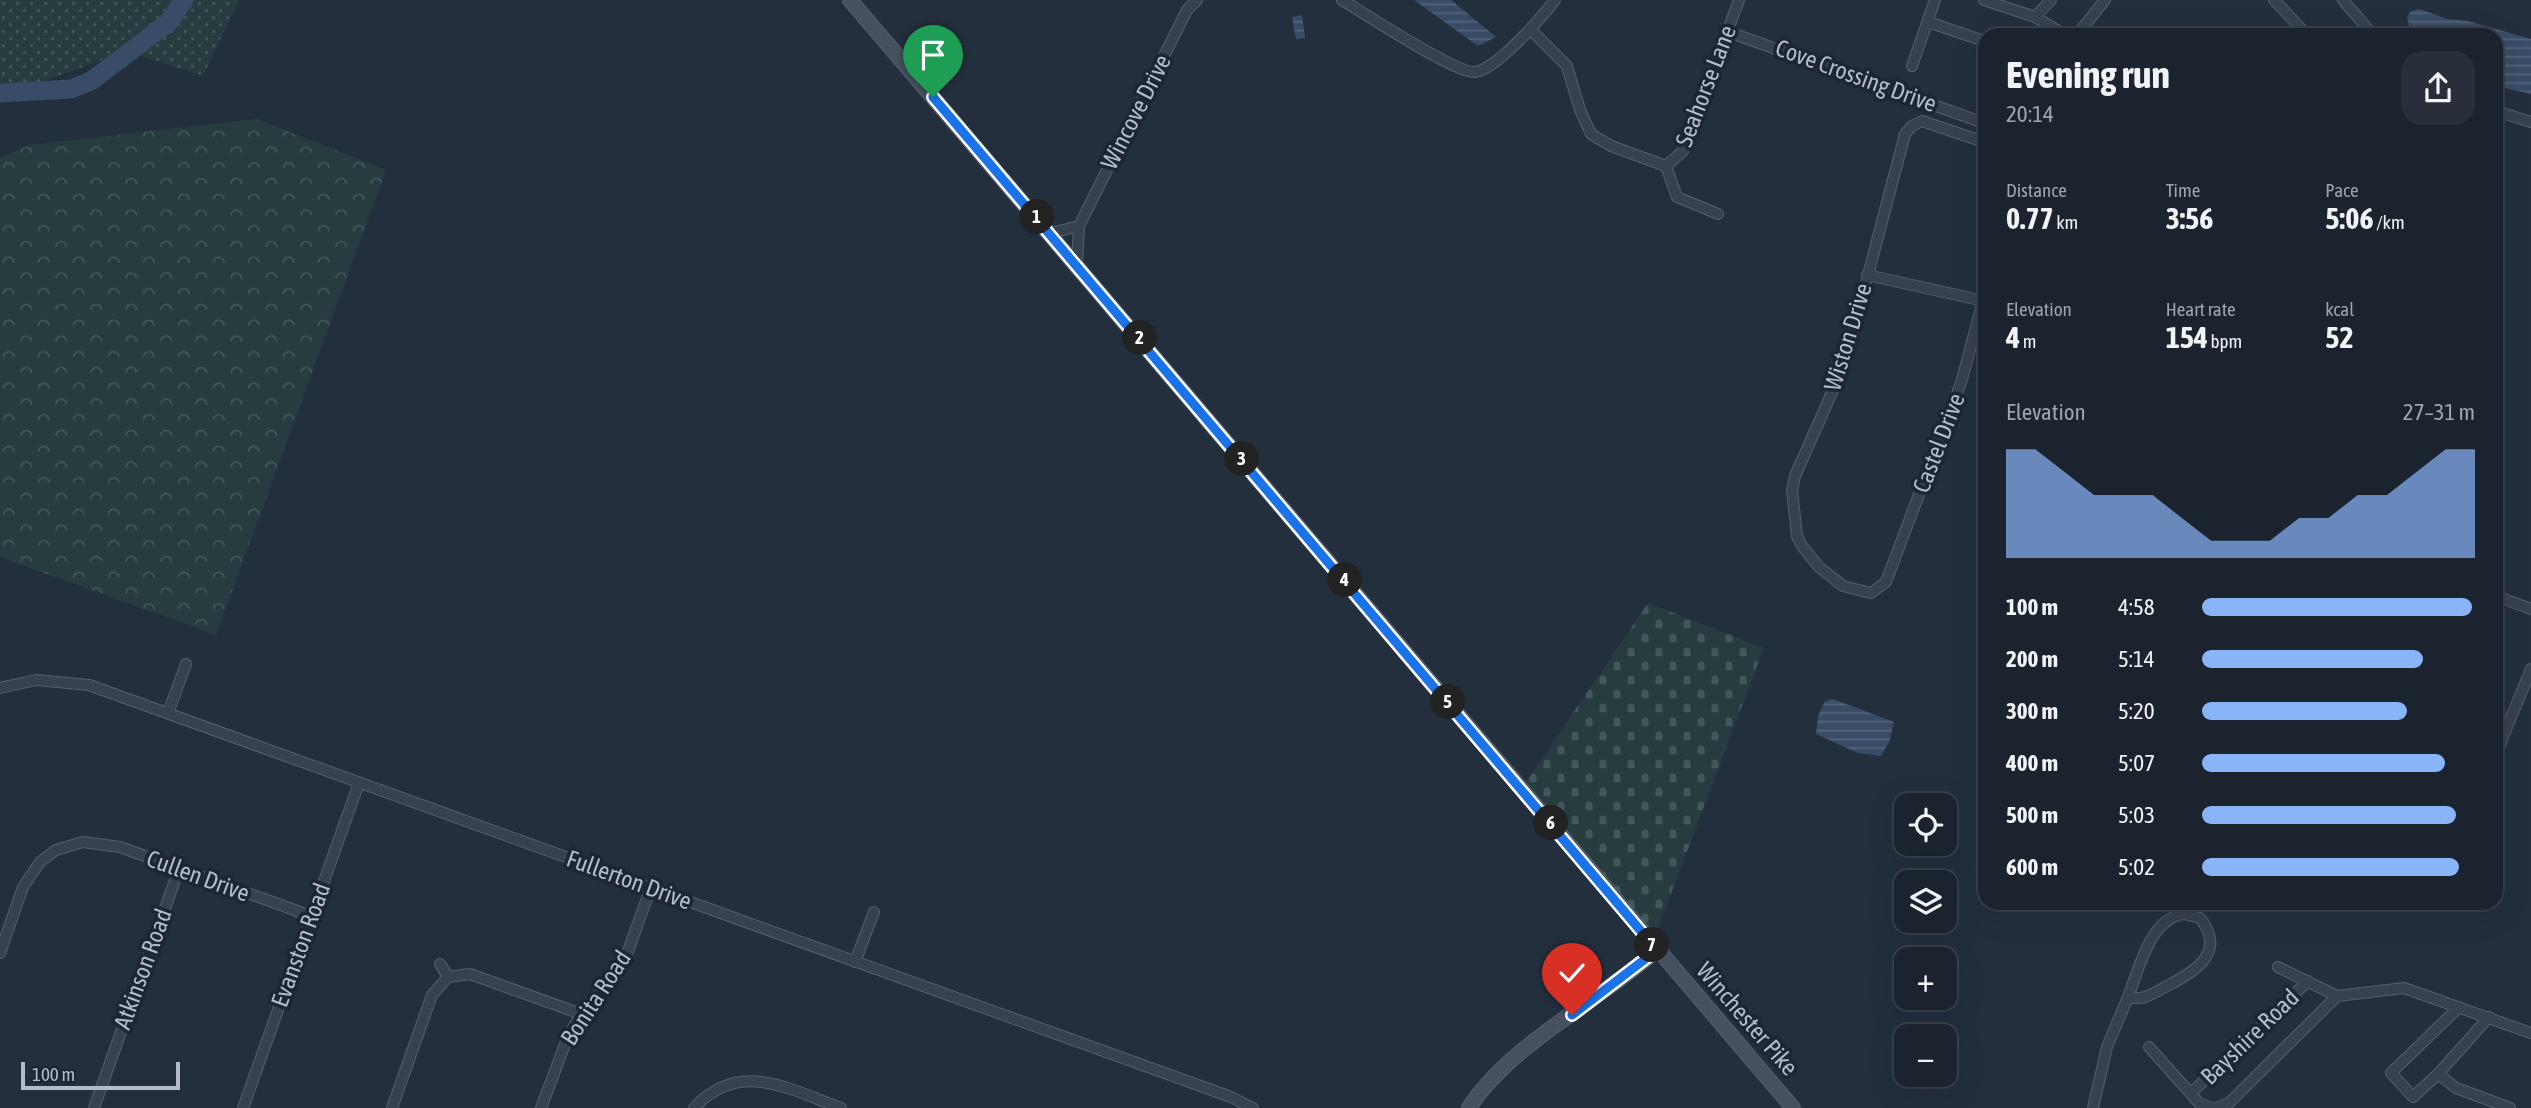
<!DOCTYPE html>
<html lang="en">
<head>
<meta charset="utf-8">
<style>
	:root { --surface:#1b232e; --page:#282f3a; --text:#f1f3f6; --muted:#a0a4aa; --line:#39404a; --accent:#8ab4f8 }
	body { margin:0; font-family:"Asap Condensed",sans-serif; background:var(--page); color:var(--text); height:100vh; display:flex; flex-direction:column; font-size:26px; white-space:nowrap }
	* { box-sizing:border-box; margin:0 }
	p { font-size:23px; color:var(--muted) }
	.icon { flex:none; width:38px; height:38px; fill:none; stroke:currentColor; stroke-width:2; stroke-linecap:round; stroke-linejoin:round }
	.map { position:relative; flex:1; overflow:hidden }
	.panel { position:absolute; left:1978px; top:28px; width:525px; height:882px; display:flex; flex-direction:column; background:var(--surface); border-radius:21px; box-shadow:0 7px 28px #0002,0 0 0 2px var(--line) }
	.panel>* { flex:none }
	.controls { position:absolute; left:1894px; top:793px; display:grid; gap:14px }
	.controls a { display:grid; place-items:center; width:63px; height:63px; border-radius:14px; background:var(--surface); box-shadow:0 7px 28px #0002,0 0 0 2px var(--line); font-size:35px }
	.scale { position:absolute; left:21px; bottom:18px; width:159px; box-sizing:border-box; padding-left:7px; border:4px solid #b4bcc9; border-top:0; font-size:19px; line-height:24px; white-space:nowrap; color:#b4bcc9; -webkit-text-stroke:5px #1d2633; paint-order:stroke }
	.pin { position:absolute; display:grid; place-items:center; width:60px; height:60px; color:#fff; margin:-72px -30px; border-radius:50% 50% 50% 0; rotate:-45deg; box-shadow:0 0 7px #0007 }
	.pin .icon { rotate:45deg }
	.km { position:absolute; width:35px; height:35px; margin:-18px; border-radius:50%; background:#222; color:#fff; font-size:19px; line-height:35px; text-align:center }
	.round { display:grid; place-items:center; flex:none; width:74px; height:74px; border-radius:21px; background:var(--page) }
	.head { display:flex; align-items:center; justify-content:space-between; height:119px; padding:0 28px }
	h1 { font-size:38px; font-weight:700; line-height:52px }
	.stats { display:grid; grid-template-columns:repeat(3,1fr); gap:10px; height:119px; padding:7px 28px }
	.stats div { display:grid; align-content:center }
	.stats b { font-size:30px; font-weight:700 }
	.stats small { font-size:19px; font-weight:400 }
	.stats p { font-size:19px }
	.chart { height:196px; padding:14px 28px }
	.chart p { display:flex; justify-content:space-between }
	.chart svg { width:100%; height:126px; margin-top:7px; fill:var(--accent); opacity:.7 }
	ul { padding:0 28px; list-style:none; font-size:23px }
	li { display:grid; grid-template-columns:112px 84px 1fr; align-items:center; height:52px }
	li i { height:18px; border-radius:9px; background:var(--accent) }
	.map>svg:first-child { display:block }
	.grass { fill:url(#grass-dots) }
	.forest { fill:url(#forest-crowns) }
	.cemetery { fill:url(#cemetery-stones) }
	.water { fill:url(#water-rules) }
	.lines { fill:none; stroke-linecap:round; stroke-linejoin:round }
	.river { stroke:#394c67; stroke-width:19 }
	.street-casing { stroke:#565f6c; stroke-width:12 }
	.secondary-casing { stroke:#565f6c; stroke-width:16 }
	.street { stroke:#38414e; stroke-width:10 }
	.secondary { stroke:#465061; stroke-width:14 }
	.route-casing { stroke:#fff; stroke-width:14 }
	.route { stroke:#1a73e8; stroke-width:9 }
	.labels { text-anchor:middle; stroke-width:7; stroke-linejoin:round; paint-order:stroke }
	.street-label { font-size:24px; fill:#b4bcc9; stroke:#1d2633 }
</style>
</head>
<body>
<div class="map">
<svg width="2531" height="1108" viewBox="0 0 2531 1108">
	<defs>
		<pattern id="grass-dots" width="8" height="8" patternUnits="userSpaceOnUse" patternTransform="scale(1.75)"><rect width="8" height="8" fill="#263c3f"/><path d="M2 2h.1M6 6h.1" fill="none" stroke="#435659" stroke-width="1.8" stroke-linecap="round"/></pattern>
		<pattern id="forest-crowns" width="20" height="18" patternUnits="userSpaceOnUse" patternTransform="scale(1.75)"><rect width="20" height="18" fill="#263c3f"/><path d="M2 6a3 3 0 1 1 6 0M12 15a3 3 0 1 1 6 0" fill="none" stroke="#435659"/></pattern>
		<pattern id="cemetery-stones" width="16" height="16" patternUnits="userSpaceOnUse" patternTransform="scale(1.75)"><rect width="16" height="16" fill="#263c3f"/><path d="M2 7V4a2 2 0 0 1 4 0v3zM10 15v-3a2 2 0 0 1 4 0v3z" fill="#435659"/></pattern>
		<pattern id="water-rules" width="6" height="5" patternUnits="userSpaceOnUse" patternTransform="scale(1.75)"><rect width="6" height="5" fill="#394c67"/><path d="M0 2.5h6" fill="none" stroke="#53647b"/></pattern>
	</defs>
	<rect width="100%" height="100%" fill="#242f3e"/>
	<polygon class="grass" points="0,0 239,0 203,76 127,51 0,97"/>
	<polygon class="forest" points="257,119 386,170 216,635 0,557 0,158 30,145"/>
	<polygon class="cemetery" points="1648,603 1764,648 1655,936 1526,782"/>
	<g class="water">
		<polygon points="1414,0 1451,0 1496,37 1478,46"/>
		<polygon points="2420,9 2447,19 2468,21 2531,39 2531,94 2496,86 2496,35 2411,35 2407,17 2411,11"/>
		<polygon points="1302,15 1305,38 1296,39 1292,17"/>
		<polygon points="1833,699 1894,722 1890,740 1881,756 1858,753 1816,734 1818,716 1825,701"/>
	</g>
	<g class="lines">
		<polyline class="river" points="0,93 71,89 91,81 168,23 184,0"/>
		<defs>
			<g id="street">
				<path d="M1342,0C1364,13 1456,74 1475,72C1496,70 1542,17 1555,0"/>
				<polyline points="1984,0 2035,17 2065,35"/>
				<polyline points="2274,0 2307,35"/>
				<polyline points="2343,0 2373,35"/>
				<polyline points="2035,17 2051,0"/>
				<polyline points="1928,22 1984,41"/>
				<polyline points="1531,30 1567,66 1580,110 1591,134 1611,146 1666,166"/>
				<polyline points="1726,31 1984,123"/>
				<polyline points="2077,35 2105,0"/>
				<polyline points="2183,35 2197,35"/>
				<polyline points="1912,66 1935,0"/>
				<polyline points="2496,111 2531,122"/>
				<polyline points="1666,166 1683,151 1739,0"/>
				<polyline points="1666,166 1677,197 1718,214"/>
				<polyline points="1051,233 1079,226"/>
				<polyline points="1077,264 1079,226 1187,10 1197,0"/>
				<polyline points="1867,275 1984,301"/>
				<polyline points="1983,301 1961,383 1886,582 1871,593 1843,586 1819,567 1802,546 1797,536 1792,490 1795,476 1845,363 1905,134 1912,126 1922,121 1984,142"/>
				<polyline points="2496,596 2531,609"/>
				<polyline points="0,688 36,680 89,685 1231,1097 1253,1108"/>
				<polyline points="168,713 186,664"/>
				<polyline points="2496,754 2531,669"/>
				<path d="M2184,914L2200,918C2226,951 2198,970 2169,985C2155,992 2143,1002 2128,997C2139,969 2150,918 2184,914Z"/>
				<polyline points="0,953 23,887 40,862 56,850 83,842 120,847 311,916"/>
				<polyline points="855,962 874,912"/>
				<polyline points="440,964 448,977"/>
				<polyline points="2278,967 2337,996"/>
				<polyline points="2489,1017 2438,1074 2456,1088 2510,1108"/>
				<polyline points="2149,1047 2199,1103 2212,1108"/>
				<polyline points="2438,1074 2413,1097 2391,1073 2459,1007"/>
				<polyline points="2191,1093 2308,981"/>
				<polyline points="94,1108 179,869"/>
				<polyline points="243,1108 359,783"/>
				<polyline points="392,1108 432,995 448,977 470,974 581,1014"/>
				<polyline points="541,1108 567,1039 581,1014 611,981 627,954 651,887"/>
				<path d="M694,1108C739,1059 789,1089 841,1108"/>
				<polyline points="2093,1108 2107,1047 2128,997"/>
				<polyline points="2216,1108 2229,1103 2337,996 2404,988 2531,1033"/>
			</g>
			<g id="secondary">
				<polyline points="850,0 1793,1108"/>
				<path d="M1469,1108C1508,1046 1601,999 1657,950"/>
			</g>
		</defs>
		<use href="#street" class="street-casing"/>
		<use href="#secondary" class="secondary-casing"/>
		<use href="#street" class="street"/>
		<use href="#secondary" class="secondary"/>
	</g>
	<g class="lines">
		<defs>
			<polyline id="route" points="933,97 1657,950 1572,1015"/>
		</defs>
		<use href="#route" class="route-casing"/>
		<use href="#route" class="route"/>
	</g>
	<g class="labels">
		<g class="street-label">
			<text transform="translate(1856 76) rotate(20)" y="8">Cove Crossing Drive</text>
			<text transform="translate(1706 86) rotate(-69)" y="8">Seahorse Lane</text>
			<text transform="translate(1136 112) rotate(-63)" y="8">Wincove Drive</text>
			<text transform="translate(1848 337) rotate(-73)" y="8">Wiston Drive</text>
			<text transform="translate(1939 443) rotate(-69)" y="8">Castel Drive</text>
			<text transform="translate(198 876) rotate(20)" y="8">Cullen Drive</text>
			<text transform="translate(629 880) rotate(20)" y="8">Fullerton Drive</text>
			<text transform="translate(301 945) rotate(-70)" y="8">Evanston Road</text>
			<text transform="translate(143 969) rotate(-70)" y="8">Atkinson Road</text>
			<text transform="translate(596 998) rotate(-57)" y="8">Bonita Road</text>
			<text transform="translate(1747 1019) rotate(49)" y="8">Winchester Pike</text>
			<text transform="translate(2250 1037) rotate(-44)" y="8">Bayshire Road</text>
		</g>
	</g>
</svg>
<div class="controls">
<a><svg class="icon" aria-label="locate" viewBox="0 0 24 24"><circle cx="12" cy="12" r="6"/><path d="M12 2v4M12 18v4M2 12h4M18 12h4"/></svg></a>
<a><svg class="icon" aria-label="layers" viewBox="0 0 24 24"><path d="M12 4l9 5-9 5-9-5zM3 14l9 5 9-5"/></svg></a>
<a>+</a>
<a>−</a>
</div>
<div class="scale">100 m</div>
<div class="pin" style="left:933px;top:97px;background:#1e9e55"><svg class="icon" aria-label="arrive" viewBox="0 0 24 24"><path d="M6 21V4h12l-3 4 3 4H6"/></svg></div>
<div class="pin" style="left:1572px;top:1015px;background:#d93025"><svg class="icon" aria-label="check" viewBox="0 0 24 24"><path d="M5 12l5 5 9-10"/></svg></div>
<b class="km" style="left:1037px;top:217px">1</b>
<b class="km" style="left:1140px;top:338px">2</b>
<b class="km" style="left:1242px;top:459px">3</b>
<b class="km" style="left:1345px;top:580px">4</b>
<b class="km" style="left:1448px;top:702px">5</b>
<b class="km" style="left:1551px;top:823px">6</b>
<b class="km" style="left:1652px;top:945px">7</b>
<section class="panel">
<div class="head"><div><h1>Evening run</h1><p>20:14</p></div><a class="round"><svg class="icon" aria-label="share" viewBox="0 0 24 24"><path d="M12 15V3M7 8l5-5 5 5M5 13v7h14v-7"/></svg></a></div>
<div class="stats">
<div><p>Distance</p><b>0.77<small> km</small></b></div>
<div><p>Time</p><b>3:56</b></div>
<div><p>Pace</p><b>5:06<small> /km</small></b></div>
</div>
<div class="stats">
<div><p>Elevation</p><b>4<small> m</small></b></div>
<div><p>Heart rate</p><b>154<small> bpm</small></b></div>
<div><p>kcal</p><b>52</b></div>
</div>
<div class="chart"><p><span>Elevation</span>27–31 m</p>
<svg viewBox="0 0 160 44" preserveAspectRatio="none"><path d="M0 44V6L10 6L20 14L30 22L40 22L50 22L60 30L70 38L80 38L90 38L100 30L110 30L120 22L130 22L140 14L150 6L160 6V44z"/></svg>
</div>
<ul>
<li><b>100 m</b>4:58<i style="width:99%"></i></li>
<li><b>200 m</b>5:14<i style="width:81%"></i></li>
<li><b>300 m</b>5:20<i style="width:75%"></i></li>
<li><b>400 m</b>5:07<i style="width:89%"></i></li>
<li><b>500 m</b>5:03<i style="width:93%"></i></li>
<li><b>600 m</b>5:02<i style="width:94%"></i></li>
</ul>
</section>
</div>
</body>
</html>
